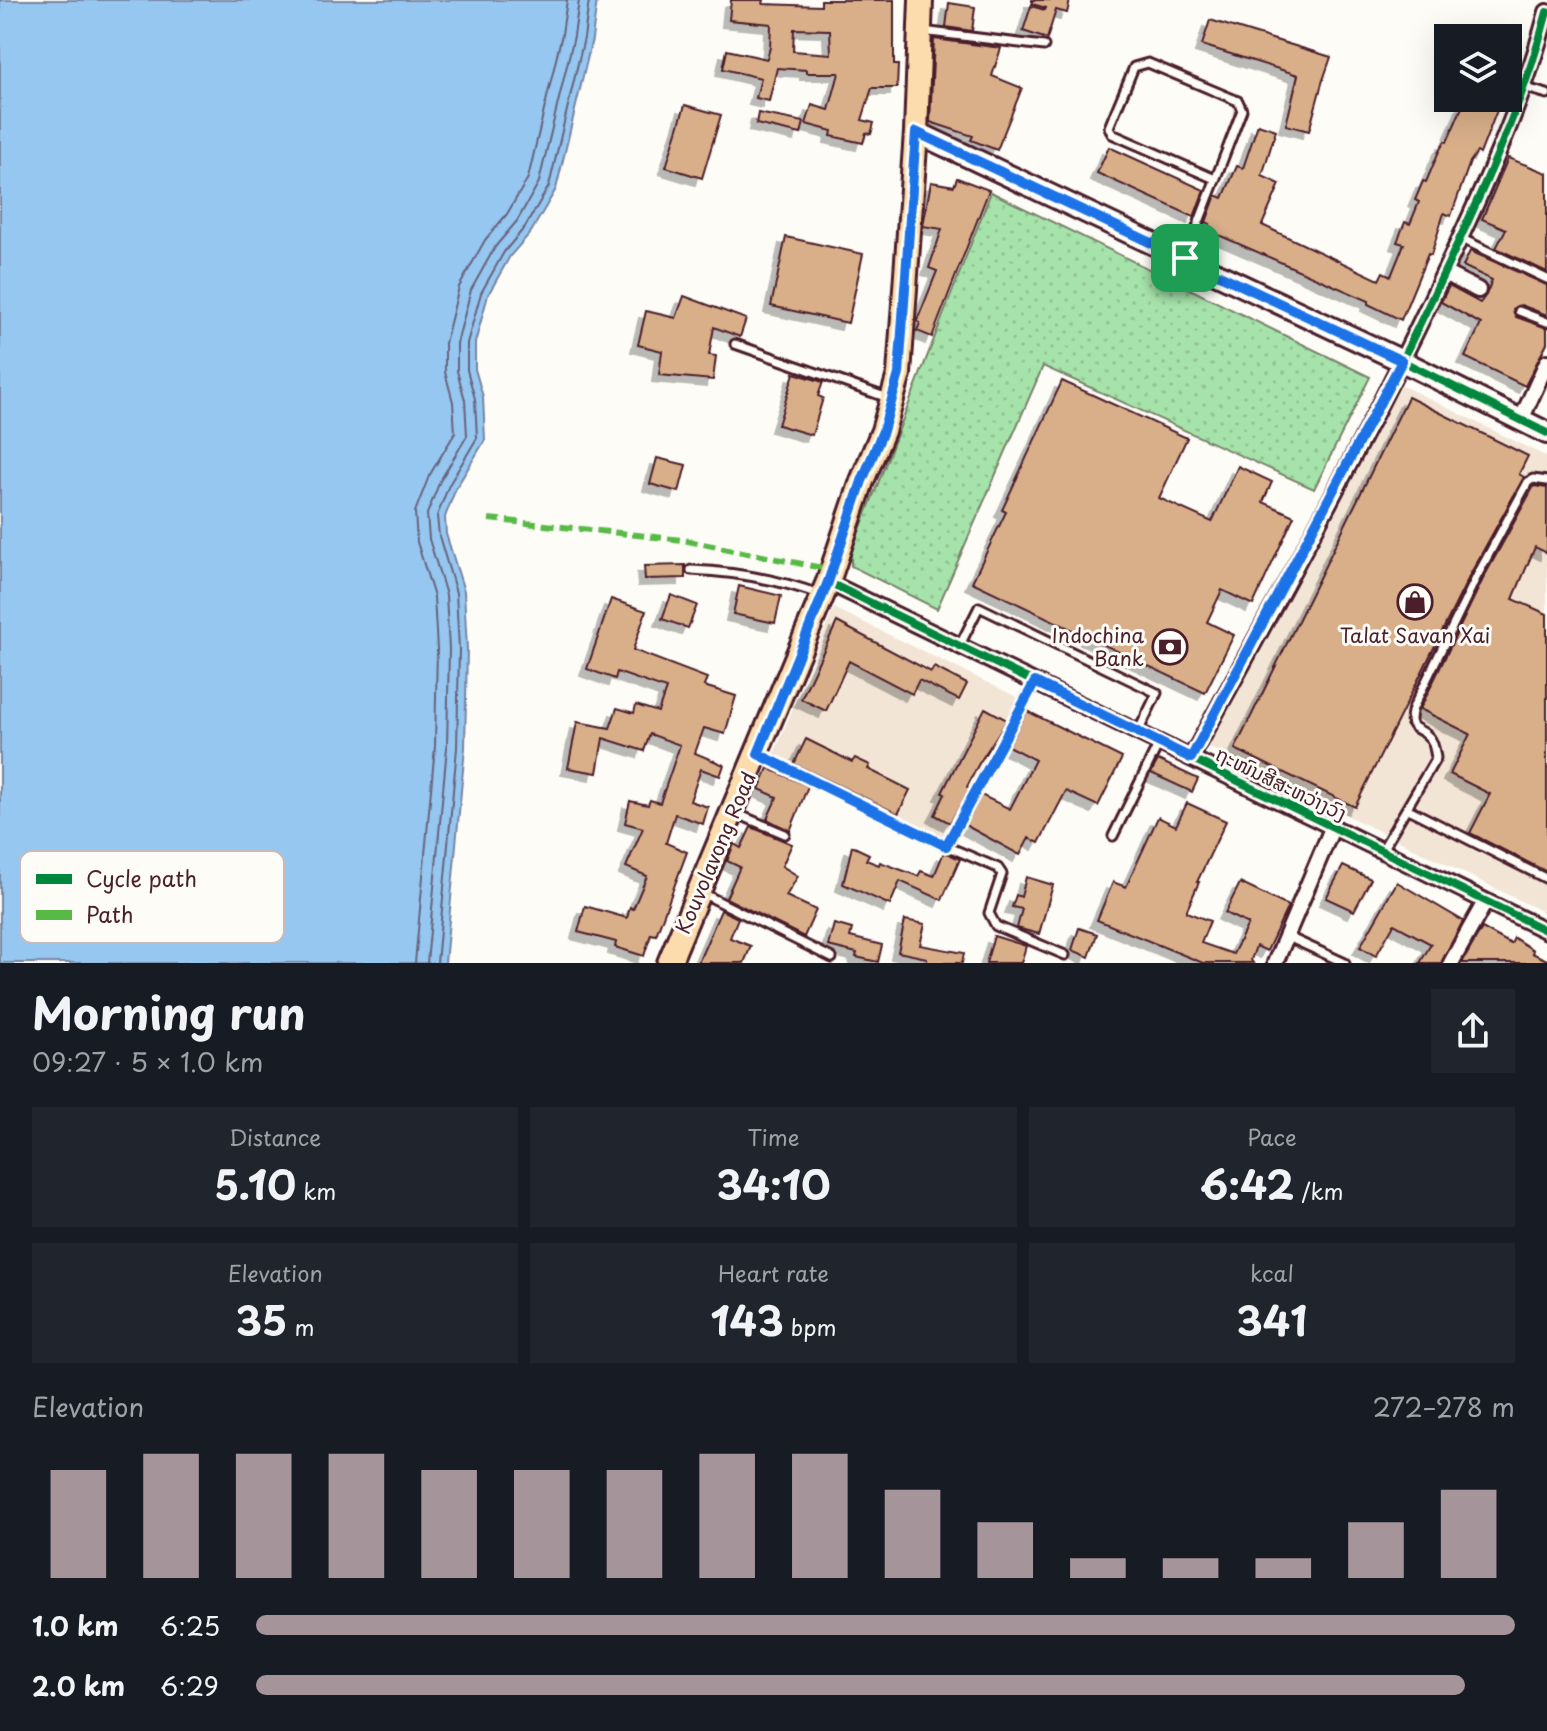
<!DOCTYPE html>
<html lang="en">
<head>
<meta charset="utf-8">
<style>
	:root { --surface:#171b24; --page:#20242c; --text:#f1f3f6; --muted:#9ea1a6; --accent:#a6949b }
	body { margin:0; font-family:"Playpen Sans","Noto Sans Lao",sans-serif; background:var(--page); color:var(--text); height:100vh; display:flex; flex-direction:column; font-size:30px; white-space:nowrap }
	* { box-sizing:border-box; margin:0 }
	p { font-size:26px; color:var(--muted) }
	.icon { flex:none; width:44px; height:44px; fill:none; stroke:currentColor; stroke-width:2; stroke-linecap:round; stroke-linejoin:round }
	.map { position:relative; height:963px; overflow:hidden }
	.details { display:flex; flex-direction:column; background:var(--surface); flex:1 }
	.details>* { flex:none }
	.tools { position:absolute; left:1434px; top:24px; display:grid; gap:16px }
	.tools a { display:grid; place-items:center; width:88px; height:88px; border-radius:0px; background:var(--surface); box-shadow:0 8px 32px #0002; font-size:40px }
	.pin { position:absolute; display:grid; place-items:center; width:68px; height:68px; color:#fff; margin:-34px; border-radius:16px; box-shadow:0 4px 12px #0006 }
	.round { display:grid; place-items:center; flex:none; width:84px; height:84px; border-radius:0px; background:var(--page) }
	.head { display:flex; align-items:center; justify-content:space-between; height:136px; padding:0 32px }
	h1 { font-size:44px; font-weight:700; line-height:60px }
	.figures { display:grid; grid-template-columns:repeat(3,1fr); gap:12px; height:136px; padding:8px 32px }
	.figures div { display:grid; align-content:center; border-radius:0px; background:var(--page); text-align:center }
	.figures b { font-size:40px; font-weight:700 }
	.figures small { font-size:22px; font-weight:400 }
	.figures p { font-size:22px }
	.chart { height:224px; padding:16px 32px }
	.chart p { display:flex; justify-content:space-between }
	.chart svg { width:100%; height:144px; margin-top:8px; stroke:var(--accent); stroke-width:6 }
	ul { padding:0 32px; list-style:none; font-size:26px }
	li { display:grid; grid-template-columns:128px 96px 1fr; align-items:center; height:60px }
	li i { height:20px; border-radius:10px; background:var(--accent) }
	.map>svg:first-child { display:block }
	.built { fill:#f2e5d6 }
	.grass { fill:url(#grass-dots); stroke:#78816a; stroke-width:2 }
	.water { fill:#95c7f1; stroke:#7784a2; stroke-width:2 }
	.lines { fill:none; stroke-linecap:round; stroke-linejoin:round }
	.shore { stroke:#68627a; stroke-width:2 }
	.building { fill:#d9af8a; stroke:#4a1f2b; stroke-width:2; fill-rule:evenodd; filter:url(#shadow) }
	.lane-casing { stroke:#4a1f2b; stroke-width:13 }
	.street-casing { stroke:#4a1f2b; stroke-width:20 }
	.secondary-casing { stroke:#4a1f2b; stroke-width:26 }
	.primary-casing { stroke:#4a1f2b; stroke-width:28 }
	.lane { stroke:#fdfcf7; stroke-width:7 }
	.street { stroke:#fdfcf7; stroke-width:14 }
	.secondary { stroke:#fdfcf7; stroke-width:20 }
	.primary { stroke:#fcdcac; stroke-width:22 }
	.quiet { stroke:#58b947; stroke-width:6; stroke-dasharray:12 6; stroke-linecap:butt }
	.cycleway-casing { stroke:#fdfcf7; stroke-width:13 }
	.cycleway { stroke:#00873e; stroke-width:8 }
	.route-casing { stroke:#fff; stroke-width:16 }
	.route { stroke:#1a73e8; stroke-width:10 }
	.labels { text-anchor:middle; stroke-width:6; stroke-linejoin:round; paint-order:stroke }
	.poi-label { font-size:20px; fill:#4a1f2b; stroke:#fdfcf7; text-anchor:end }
	.street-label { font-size:20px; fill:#4a1f2b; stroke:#fdfcf7 }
	.key { fill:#fdfcf7; stroke:#c7baba; stroke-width:2 }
	.key-label { font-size:22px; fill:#4a1f2b }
</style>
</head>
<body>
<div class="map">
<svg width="1547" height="963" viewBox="0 0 1547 963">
	<defs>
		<pattern id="grass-dots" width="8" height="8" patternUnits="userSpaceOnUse" patternTransform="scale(2)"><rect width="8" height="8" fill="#a6e3aa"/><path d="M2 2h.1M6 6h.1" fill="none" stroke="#90c292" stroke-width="1.8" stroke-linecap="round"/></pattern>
		<filter id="shadow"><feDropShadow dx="-7" dy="7" stdDeviation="0" flood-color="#0004"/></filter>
	</defs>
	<rect width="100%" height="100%" fill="#fdfcf7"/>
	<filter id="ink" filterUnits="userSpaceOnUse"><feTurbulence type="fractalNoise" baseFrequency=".0125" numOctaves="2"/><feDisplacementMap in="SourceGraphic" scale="16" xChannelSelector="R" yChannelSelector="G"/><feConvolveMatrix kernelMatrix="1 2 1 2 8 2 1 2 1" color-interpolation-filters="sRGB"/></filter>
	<g filter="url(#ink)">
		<g class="built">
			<polygon points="1399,384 1547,457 1547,914 1208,747"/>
			<polygon points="834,608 1021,699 944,839 773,756"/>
		</g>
		<polygon class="grass" points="991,192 1370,377 1314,489 1043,366 937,609 851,566 851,553"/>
		<polygon class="water" points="0,0 597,0 592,39 556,189 531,232 510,256 488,295 475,343 475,369 483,397 485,440 456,488 445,517 446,534 464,591 467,649 465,748 445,963 0,963"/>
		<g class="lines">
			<g class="shore">
				<polyline points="415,963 435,746 437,649 434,597 417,542 415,512 429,476 455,433 453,402 445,372 445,343 459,287 485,240 507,214 528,178 562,34 567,0"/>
				<polyline points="427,963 447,747 449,649 446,595 429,539 427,514 440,481 467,436 465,400 457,371 457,343 471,290 495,247 517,221 539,182 574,36 579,0"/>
				<polyline points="437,963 457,748 459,649 456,593 439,536 437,516 449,485 477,438 475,399 467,370 467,343 481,293 504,252 525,227 549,186 584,38 589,0"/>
			</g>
		</g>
		<g class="building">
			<path d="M731,0H764L763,4L821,6V0H894V65H898L897,88H872L862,120L874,123L871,134L866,133L863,143L831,136L832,131L806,124L812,105L829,110L839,73H807V70L777,68L769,101L756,98L761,78L723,69L727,50L767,59L770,47L771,24L729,20ZM794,29L830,30L831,54L793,51Z"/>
			<polygon points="1032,0 1070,0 1067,13 1056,10 1047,39 1023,31 1031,6 1045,10 1046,8 1032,4"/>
			<polygon points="949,3 975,7 972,31 946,27"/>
			<polygon points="1210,20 1331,57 1322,83 1309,131 1286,125 1298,75 1202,45"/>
			<polygon points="934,39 1001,48 992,76 1022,88 997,150 971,140 973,136 930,122"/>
			<polygon points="1466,98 1482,98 1499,105 1480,154 1477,152 1470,162 1451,216 1444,213 1431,255 1428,254 1401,320 1368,304 1369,301 1207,230 1210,224 1206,222 1216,195 1223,198 1237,166 1243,168 1258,124 1276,130 1262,176 1280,184 1262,225 1379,280 1383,272 1391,276 1404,244 1397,242 1405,222 1410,224 1419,202 1415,200 1423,181 1426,182 1439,151 1445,141 1447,142"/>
			<polygon points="685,105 721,115 702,178 666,167"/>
			<polygon points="758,113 804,122 801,134 756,124"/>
			<polygon points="1109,147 1204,190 1194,217 1097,173"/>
			<polygon points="1508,158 1547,173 1547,272 1496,248 1506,229 1482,219"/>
			<polygon points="957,178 989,190 932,337 917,331 920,323 917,321 937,271 929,268 942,229 923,226 924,220 931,182 954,186"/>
			<polygon points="786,237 863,254 848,323 771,306"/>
			<polygon points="1470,251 1547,285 1547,315 1521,305 1513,309 1516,317 1547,328 1547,343 1525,386 1465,357 1481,324 1441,302 1449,286 1480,303 1486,295 1492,280 1463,266"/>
			<polygon points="684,296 746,319 740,337 714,327 709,355 716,356 713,380 659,375 662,351 638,345 646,311 676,318"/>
			<polygon points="794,373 823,382 818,396 823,398 812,435 778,425"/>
			<polygon points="1062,381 1187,438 1159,498 1212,522 1238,466 1272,482 1263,502 1294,516 1253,605 1222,590 1207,622 1234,635 1205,693 972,582 1006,512 1002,510"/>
			<polygon points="1408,397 1528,456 1519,474 1524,477 1472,571 1355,807 1235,749"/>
			<polygon points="657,458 686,465 679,492 650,484"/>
			<polygon points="1534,486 1547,488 1547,553 1535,547 1513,599 1547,614 1547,872 1470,833 1490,794 1450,774 1470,734 1420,709 1484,577"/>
			<polygon points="685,565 685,578 645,579 644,566"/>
			<polygon points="739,586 781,596 775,623 733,614"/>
			<polygon points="671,595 697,605 688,628 662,619"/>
			<polygon points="611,599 646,611 633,650 707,678 704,686 736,696 725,734 704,728 695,753 724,765 720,776 701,769 690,801 708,807 703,824 675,814 666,843 687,852 656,935 651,934 644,956 615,947 616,942 578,932 585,906 627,918 630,907 633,909 647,876 626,867 643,828 625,823 630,801 648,805 650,800 660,803 680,745 650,734 644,751 603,738 597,773 568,768 577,722 610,728 617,708 634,713 636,705 658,712 666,689 617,672 615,679 587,669"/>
			<polygon points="837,622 931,672 934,667 967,684 959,700 919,680 912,694 849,661 826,711 801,699"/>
			<polygon points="985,708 1007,720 978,765 967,787 970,789 950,823 935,815 945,794 942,793"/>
			<polygon points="1027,711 1122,758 1098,806 1066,791 1039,843 1029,838 1020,855 965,825 981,795 1010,809 1035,760 1008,746"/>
			<polygon points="806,739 852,762 855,758 870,765 868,769 910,790 898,814 794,764"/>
			<polygon points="1158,760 1198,779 1192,792 1151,773"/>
			<polygon points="768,768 808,786 790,831 767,819 777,797 759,789"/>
			<polygon points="1187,803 1226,821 1197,882 1199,882 1186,912 1210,921 1201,943 1233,954 1248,924 1225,913 1240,883 1288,906 1267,951 1256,946 1251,960 1253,963 1203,963 1097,920 1113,882 1126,887 1158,817 1176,826"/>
			<polygon points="751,827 792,844 782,866 798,876 786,896 816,910 804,937 726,898 740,867 727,861 734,844 741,848"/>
			<polygon points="852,846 869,854 866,860 879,865 880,862 918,876 921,871 934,876 944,852 960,859 942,900 900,881 890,905 843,884"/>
			<polygon points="1343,866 1371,879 1354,911 1326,898"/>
			<polygon points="1026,877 1053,885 1039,934 1017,928 1022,909 1012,907 1016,895 1021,897"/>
			<polygon points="1397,882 1463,921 1441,963 1420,963 1431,944 1394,924 1376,956 1360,947"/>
			<polygon points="721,910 738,918 730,938 751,946 744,963 698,963"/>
			<polygon points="905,920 925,924 920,945 964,953 962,963 927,963 927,958 898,952"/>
			<polygon points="834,924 852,929 850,937 882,945 878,962 856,957 857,953 828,946"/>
			<polygon points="1079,928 1097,934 1089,957 1072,950"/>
			<polygon points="1482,928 1511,944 1514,938 1533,950 1532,953 1547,960 1547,963 1462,963"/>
			<polygon points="994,936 1026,946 1021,963 986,963"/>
		</g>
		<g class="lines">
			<defs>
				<g id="lane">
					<polyline points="922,31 1044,46"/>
					<polyline points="1523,87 1547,94"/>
					<polyline points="1460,238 1547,279"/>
					<polyline points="1186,256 1242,110 1238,101 1148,63 1134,67 1109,127 1112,134 1215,179"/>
					<polyline points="1519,311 1547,322"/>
					<polyline points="735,344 888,398"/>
					<path d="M691,570C737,572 778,579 821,595"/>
					<polyline points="960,645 979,607 1157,693 1138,732"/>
					<polyline points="760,755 946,846 998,868 1002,874 989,913 996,926 1065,955"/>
					<polyline points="1408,809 1547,879"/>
					<polyline points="735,813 785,834"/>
					<polyline points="1113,836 1159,743"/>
					<polyline points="946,846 1035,682"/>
					<path d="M1382,850L1436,758C1435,752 1434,743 1430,738C1419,725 1406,733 1413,708L1478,574L1528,482L1533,479L1547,481"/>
					<polyline points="702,893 832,958"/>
					<polyline points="1286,936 1345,963"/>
				</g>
				<g id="street">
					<polyline points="1444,273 1478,290"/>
					<polyline points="1521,420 1547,362"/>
					<polyline points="828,582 1547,931"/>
					<path d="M1191,758C1278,599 1365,441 1442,277C1482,192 1523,104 1547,12"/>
					<polyline points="1275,963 1333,826"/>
					<polyline points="1451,963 1485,902"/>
				</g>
				<polyline id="secondary" points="916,132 1402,361 1547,433"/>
				<polyline id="primary" points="669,963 828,582 862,481 883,431 899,374 916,132 921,0"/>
			</defs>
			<use href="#lane" class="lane-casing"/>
			<use href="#street" class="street-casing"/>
			<use href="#secondary" class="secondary-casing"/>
			<use href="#primary" class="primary-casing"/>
			<use href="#lane" class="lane"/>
			<use href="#street" class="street"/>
			<use href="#secondary" class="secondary"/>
			<use href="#primary" class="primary"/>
			<polyline class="quiet" points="489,519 683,540 832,570"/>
			<defs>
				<g id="cycleway">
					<polyline points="916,132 1402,361 1547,433"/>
					<polyline points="828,582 1547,931"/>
					<path d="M1191,758C1278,599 1365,441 1442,277C1482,192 1523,104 1547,12"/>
				</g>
			</defs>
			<use href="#cycleway" class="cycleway-casing"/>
			<use href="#cycleway" class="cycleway"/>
		</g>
	</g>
	<g class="lines" filter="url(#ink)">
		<defs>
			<polygon id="route" points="916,132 1402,361 1191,758 1035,682 946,846 758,754 828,582 862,481 883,431 899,374"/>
		</defs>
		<use href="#route" class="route-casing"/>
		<use href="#route" class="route"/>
	</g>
	<defs>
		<symbol id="shop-ring" viewBox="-11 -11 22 22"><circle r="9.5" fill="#fdfcf7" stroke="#4a1f2b" stroke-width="1.5"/><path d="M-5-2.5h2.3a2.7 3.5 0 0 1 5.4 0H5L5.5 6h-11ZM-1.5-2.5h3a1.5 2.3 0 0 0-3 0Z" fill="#4a1f2b"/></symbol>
		<symbol id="bank-ring" viewBox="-11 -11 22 22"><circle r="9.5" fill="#fdfcf7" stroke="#4a1f2b" stroke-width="1.5"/><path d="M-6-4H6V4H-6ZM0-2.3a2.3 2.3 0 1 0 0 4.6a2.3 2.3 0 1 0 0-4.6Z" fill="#4a1f2b"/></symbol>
	</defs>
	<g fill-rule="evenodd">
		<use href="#shop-ring" x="1395" y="582" width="40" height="40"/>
		<use href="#bank-ring" x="1150" y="627" width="40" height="40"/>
	</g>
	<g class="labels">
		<g class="poi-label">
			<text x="1144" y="643">Indochina<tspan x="1144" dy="23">Bank</tspan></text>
			<text x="1415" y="643" text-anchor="middle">Talat Savan Xai</text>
		</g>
		<g class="street-label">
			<text transform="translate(1281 784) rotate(26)" y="7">ຖະໜົນສີສະຫວ່າງວົງ</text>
			<text transform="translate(716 853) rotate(-67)" y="7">Kouvolavong Road</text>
		</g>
	</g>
	<rect x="20" y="851" width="264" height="92" rx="12" class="key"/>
	<rect x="36" y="874" width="36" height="10" fill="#00873e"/>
	<rect x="36" y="910" width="36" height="10" fill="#58b947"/>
	<g class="key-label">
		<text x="86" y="887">Cycle path</text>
		<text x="86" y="923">Path</text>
	</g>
</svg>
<div class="tools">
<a><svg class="icon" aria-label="layers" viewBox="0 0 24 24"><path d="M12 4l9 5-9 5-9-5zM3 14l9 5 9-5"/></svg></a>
</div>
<div class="pin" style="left:1185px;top:258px;background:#1e9e55"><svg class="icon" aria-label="arrive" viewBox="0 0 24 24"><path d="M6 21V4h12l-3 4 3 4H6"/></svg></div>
</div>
<section class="details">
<div class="head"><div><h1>Morning run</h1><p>09:27 · 5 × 1.0 km</p></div><a class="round"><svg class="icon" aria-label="share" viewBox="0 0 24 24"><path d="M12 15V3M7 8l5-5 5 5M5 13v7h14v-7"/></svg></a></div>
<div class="figures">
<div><p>Distance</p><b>5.10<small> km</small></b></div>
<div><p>Time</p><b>34:10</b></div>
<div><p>Pace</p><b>6:42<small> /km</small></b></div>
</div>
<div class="figures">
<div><p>Elevation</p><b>35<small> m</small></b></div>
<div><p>Heart rate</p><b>143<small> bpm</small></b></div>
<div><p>kcal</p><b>341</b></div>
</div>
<div class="chart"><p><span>Elevation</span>272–278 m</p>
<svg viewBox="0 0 160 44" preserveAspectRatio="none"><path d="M5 44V11M15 44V6M25 44V6M35 44V6M45 44V11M55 44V11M65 44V11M75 44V6M85 44V6M95 44V17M105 44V27M115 44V38M125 44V38M135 44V38M145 44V27M155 44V17"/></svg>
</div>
<ul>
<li><b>1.0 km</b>6:25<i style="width:100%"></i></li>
<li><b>2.0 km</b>6:29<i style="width:96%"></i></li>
</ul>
</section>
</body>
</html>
